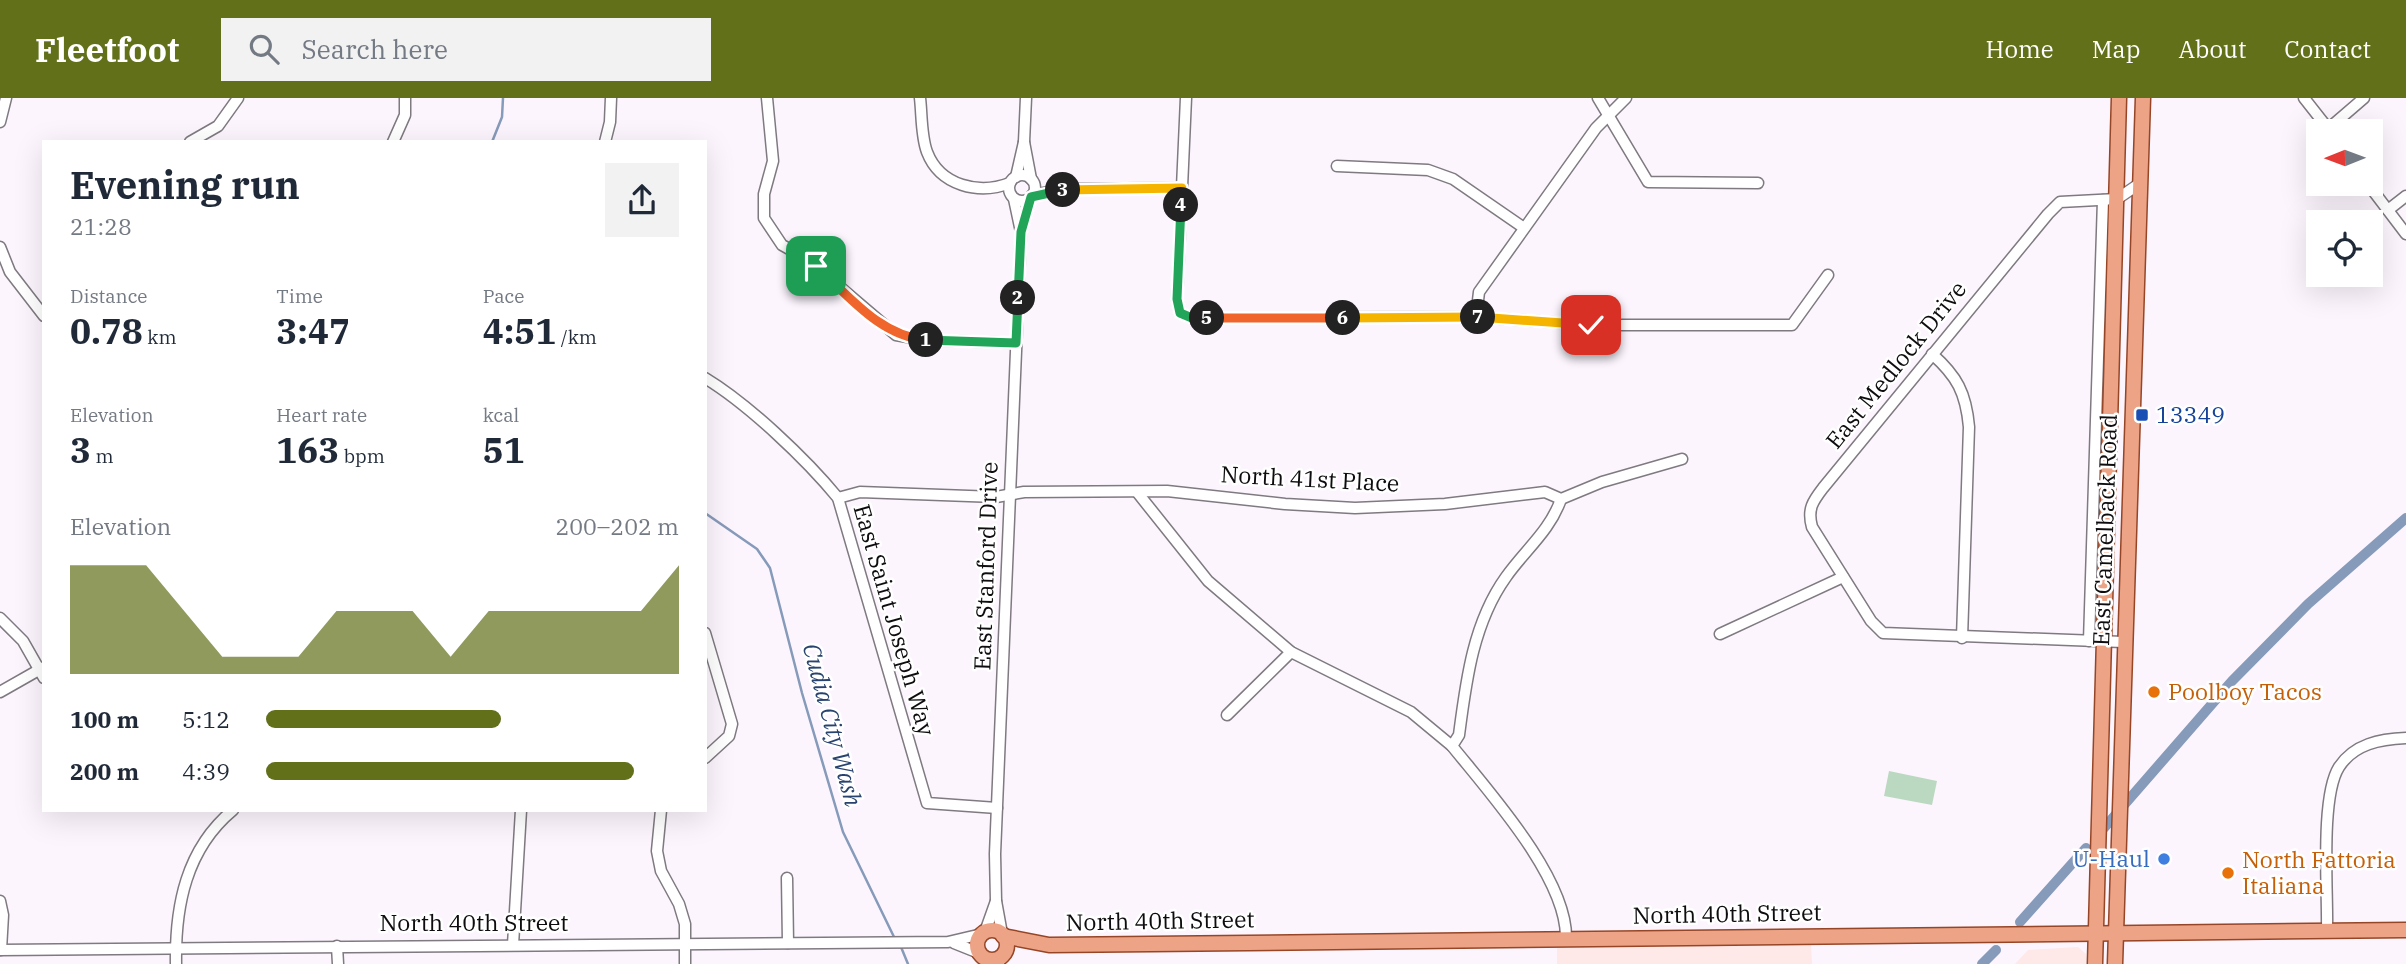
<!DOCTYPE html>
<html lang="en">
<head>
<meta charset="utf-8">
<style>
	:root { --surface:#fff; --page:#f2f2f3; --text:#1f2937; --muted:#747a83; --accent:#63701a }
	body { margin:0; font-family:"IBM Plex Serif",serif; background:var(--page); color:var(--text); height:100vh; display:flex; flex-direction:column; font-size:26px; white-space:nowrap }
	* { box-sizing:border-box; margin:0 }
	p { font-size:23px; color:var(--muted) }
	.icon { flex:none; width:38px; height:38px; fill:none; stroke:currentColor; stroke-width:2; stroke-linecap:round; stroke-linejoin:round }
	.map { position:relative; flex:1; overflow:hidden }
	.drawer { position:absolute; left:42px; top:42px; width:665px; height:672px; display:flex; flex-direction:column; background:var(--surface); border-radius:0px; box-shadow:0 7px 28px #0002 }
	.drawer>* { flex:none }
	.needle { width:46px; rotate:269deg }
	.controls { position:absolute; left:2306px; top:21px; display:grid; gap:14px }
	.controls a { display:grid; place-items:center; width:77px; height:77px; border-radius:0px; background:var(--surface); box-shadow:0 7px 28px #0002; font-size:35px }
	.pin { position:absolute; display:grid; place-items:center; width:60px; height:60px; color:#fff; margin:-30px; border-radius:14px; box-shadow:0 4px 10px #0006 }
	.km { position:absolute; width:35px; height:35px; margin:-18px; border-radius:50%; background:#222; color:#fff; font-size:19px; line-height:35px; text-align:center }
	.round { display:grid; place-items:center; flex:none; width:74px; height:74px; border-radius:0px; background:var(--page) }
	.headline { display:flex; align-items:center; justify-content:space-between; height:119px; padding:0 28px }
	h1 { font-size:38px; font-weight:700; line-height:52px }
	.metrics { display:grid; grid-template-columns:repeat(3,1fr); gap:10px; height:119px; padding:7px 28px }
	.metrics div { display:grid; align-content:center }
	.metrics b { font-size:35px; font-weight:700 }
	.metrics small { font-size:19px; font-weight:400 }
	.metrics p { font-size:19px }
	.chart { height:196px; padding:14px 28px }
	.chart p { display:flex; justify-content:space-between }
	.chart svg { width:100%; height:126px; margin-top:7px; fill:var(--accent); opacity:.7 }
	ul { padding:0 28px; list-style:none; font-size:23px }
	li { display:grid; grid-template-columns:112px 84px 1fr; align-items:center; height:52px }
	li i { height:18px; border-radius:9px; background:var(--accent) }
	header { display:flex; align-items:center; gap:42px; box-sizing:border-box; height:98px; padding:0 35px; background:var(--accent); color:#fff }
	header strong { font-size:33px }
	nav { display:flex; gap:38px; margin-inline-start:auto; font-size:24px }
	.search { width:490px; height:63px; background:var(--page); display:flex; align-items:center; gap:18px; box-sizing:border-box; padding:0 24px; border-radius:0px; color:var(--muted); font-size:26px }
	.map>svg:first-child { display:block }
	.commercial { fill:#fee8e8 }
	.green { fill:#bbd9c0 }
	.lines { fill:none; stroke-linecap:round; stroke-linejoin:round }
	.stream { stroke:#869ab9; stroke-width:2.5 }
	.canal { stroke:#869ab9; stroke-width:10 }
	.minor-casing { stroke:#7f7980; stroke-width:13 }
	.major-casing { stroke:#964627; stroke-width:17 }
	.minor { stroke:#fff; stroke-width:10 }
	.major { stroke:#eca386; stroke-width:14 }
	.split-1-casing { stroke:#fff; stroke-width:14 }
	.split-2-casing { stroke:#fff; stroke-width:14 }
	.split-3-casing { stroke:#fff; stroke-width:14 }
	.split-4-casing { stroke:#fff; stroke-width:14 }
	.split-5-casing { stroke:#fff; stroke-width:14 }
	.split-6-casing { stroke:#fff; stroke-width:14 }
	.split-7-casing { stroke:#fff; stroke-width:14 }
	.split-8-casing { stroke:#fff; stroke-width:14 }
	.split-1 { stroke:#f0652b; stroke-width:9 }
	.split-2 { stroke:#22a559; stroke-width:9 }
	.split-3 { stroke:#22a559; stroke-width:9 }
	.split-4 { stroke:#f5b400; stroke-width:9 }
	.split-5 { stroke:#22a559; stroke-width:9 }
	.split-6 { stroke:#f0652b; stroke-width:9 }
	.split-7 { stroke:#f5b400; stroke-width:9 }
	.split-8 { stroke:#f5b400; stroke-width:9 }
	.transit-dot { fill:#1a4fb4; stroke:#fff; stroke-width:2.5 }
	.food-dot { fill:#e8710a; stroke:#fff; stroke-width:2.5 }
	.shop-dot { fill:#3f7fe0; stroke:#fff; stroke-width:2.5 }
	.labels { text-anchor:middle; stroke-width:5; stroke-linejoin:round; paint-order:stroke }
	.street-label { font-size:23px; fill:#0e0c0e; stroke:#fff }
	.transit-label { font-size:23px; fill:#164399; stroke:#fff; text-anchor:start }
	.food-label { font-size:23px; fill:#c56008; stroke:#fff; text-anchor:start }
	.shop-label { font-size:23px; fill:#366cbe; stroke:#fff; text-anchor:end }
	.water-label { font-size:24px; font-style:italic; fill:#29436f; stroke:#fff }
</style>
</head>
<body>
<header>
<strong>Fleetfoot</strong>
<div class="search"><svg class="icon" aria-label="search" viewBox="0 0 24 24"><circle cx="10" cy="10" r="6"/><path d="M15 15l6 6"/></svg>Search here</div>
<nav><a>Home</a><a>Map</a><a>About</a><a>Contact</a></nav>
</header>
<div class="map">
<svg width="2406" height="866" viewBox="0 0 2406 866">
	<rect width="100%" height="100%" fill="#fcf5fe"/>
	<g class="commercial">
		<polygon points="1811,847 1812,866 1557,866 1557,849"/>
		<polygon points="2078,849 2086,856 2086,866 2015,866 2028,852"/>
	</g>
	<polygon class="green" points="1889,673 1937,683 1932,707 1884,698"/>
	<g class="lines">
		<g class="stream">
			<polyline points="492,44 502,19 503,0"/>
			<polyline points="705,415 757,451 770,470 802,595 843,734 895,841"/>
			<polyline points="901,849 908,866"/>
		</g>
		<g class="canal">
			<polyline points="2097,738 2232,583 2308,506 2406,420"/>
			<polyline points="2020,824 2086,750"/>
			<polyline points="1982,866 1996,852"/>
		</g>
		<defs>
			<g id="minor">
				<polyline points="767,0 773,63 764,96 764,120 782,147 807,161 896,237 925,242 1016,245"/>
				<path d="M920,0C922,17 921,38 927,54C940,88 979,97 1010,85"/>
				<polyline points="1186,0 1177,201 1180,215 1192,220 1476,219 1591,227 1792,227 1828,177"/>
				<polyline points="1598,0 1648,84 1758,85"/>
				<polyline points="2304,0 2330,33"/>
				<polyline points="0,24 6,0"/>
				<polyline points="2328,31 2364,0"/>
				<polyline points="190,44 218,28 238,0"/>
				<polyline points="393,44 405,17 405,0"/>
				<polyline points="605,44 610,24 611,0"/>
				<polyline points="1024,44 1031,81"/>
				<polyline points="1337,68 1428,72 1453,81 1524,130"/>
				<circle cx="1022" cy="90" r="13"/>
				<polyline points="1016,79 1024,44 1026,0"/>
				<polyline points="2368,86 2406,136"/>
				<polyline points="1032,97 1067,91 1182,90"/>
				<polyline points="1014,101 1021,134"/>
				<polyline points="2388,112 2406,98"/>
				<polyline points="0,149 10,174 44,218"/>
				<polyline points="1476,219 1479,194 1596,30 1626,0"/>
				<path d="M1932,256C1957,278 1966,295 1969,329L1962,540"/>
				<path d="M705,280C748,306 806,361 838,400L927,705L997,710"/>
				<polyline points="1137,394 1208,483 1291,554 1411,614 1452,648"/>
				<polyline points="838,400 860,394 996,399 1024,394 1167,393 1285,406 1355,410 1445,406 1545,394 1561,401 1602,384 1682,361"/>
				<path d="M1561,401C1550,433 1525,452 1506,479C1473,525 1466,583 1459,637L1452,648C1489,694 1567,780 1566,840"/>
				<polyline points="0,520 23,543 44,580"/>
				<polyline points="705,535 732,626 729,638 705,660"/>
				<polyline points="1720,536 1843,479"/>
				<polyline points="2089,543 2103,102"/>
				<path d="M2123,544L1883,535L1871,523L1812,429C1807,411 1813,403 1823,390L2048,116L2060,104L2117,101L2139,86"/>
				<polyline points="0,594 44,569"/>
				<polyline points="1227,617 1291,554"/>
				<polyline points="661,712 657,753 661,773 679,806 685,826 685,866"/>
				<polyline points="787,780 788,845"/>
				<polyline points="0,803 3,817 1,852"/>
				<path d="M2327,832C2328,794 2320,699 2339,669C2354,646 2380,641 2406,640"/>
				<polyline points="985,834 996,803"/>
				<polyline points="1002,836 996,803 995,756 1021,134 1031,99"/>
				<polyline points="954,845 979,855"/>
				<polyline points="513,847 521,712"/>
				<polyline points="337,848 338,866"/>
				<polyline points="0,852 948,844 982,836"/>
				<path d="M176,866C175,808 186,751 233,712"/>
				<polyline points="998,866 1001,859"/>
			</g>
			<g id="major">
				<circle cx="992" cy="847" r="15"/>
				<polyline points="1003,838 1049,847 1151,846 2406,832"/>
				<polyline points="2095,866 2119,0"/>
				<polyline points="2115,866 2143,0"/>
			</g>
		</defs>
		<use href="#minor" class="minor-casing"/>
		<use href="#major" class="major-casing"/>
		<use href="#minor" class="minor"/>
		<use href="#major" class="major"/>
	</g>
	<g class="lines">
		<defs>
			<path id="split-1" d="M816,168C849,198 880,238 926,242"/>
			<polyline id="split-2" points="926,242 1016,245 1018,200"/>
			<polyline id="split-3" points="1018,200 1021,134 1031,99 1063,92"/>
			<polyline id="split-4" points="1063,92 1182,90 1181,107"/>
			<polyline id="split-5" points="1181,107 1177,201 1180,215 1192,220 1207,220"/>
			<polyline id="split-6" points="1207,220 1343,220"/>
			<polyline id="split-7" points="1343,220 1478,219"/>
			<polyline id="split-8" points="1478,219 1591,227"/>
		</defs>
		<use href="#split-1" class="split-1-casing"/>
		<use href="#split-2" class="split-2-casing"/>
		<use href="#split-3" class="split-3-casing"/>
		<use href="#split-4" class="split-4-casing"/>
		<use href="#split-5" class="split-5-casing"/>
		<use href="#split-6" class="split-6-casing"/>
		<use href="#split-7" class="split-7-casing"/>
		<use href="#split-8" class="split-8-casing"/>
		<use href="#split-1" class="split-1"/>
		<use href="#split-2" class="split-2"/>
		<use href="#split-3" class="split-3"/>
		<use href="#split-4" class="split-4"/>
		<use href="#split-5" class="split-5"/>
		<use href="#split-6" class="split-6"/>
		<use href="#split-7" class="split-7"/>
		<use href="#split-8" class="split-8"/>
	</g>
	<rect class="transit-dot" x="2135" y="310" width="14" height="14" rx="3.5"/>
	<g class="food-dot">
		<circle cx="2154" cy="594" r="7"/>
		<circle cx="2228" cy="775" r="7"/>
	</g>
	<circle class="shop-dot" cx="2164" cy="761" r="7"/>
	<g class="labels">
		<g class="street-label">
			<text transform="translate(1896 267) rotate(-51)" y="8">East Medlock Drive</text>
			<text transform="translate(1310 381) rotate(3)" y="8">North 41st Place</text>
			<text transform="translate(2105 432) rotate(-88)" y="8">East Camelback Road</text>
			<text transform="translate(986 468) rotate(-88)" y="8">East Stanford Drive</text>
			<text transform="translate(894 522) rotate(74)" y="8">East Saint Joseph Way</text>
			<text transform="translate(1727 816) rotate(-1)" y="8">North 40th Street</text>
			<text transform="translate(1160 823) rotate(-1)" y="8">North 40th Street</text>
			<text x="474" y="833">North 40th Street</text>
		</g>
		<g class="transit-label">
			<text x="2156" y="325">13349</text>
		</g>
		<g class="food-label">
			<text x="2168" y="602">Poolboy Tacos</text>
			<text x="2242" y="770">North Fattoria<tspan x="2242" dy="26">Italiana</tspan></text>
		</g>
		<g class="shop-label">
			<text x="2150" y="769">U-Haul</text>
		</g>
		<g class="water-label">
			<text transform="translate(832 627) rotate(75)" y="8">Cudia City Wash</text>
		</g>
	</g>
</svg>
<div class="controls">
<a><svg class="needle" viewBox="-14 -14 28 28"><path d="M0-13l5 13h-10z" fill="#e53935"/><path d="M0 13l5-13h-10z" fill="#747a83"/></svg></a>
<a><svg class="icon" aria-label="locate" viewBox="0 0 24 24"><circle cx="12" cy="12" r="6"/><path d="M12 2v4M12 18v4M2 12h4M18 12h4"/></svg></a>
</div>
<div class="pin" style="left:816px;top:168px;background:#1e9e55"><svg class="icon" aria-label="arrive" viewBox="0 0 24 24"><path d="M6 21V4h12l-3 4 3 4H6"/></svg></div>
<div class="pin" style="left:1591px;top:227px;background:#d93025"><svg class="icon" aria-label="check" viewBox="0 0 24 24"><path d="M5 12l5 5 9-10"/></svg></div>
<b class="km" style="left:926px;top:242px">1</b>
<b class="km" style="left:1018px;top:200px">2</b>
<b class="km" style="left:1063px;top:92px">3</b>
<b class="km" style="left:1181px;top:107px">4</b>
<b class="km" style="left:1207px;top:220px">5</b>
<b class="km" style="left:1343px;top:220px">6</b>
<b class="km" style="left:1478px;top:219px">7</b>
<section class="drawer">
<div class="headline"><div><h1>Evening run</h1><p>21:28</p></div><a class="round"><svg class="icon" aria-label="share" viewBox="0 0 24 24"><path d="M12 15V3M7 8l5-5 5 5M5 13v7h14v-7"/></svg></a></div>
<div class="metrics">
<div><p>Distance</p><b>0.78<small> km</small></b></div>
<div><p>Time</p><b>3:47</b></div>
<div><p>Pace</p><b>4:51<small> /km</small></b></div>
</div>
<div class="metrics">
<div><p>Elevation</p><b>3<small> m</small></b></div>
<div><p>Heart rate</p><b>163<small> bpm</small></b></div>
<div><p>kcal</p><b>51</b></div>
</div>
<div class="chart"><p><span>Elevation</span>200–202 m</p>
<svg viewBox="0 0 160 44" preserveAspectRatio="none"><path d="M0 44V6L10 6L20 6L30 22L40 38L50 38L60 38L70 22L80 22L90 22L100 38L110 22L120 22L130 22L140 22L150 22L160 6V44z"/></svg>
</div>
<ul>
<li><b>100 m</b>5:12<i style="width:57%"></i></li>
<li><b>200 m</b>4:39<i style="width:89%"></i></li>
</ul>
</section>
</div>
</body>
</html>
